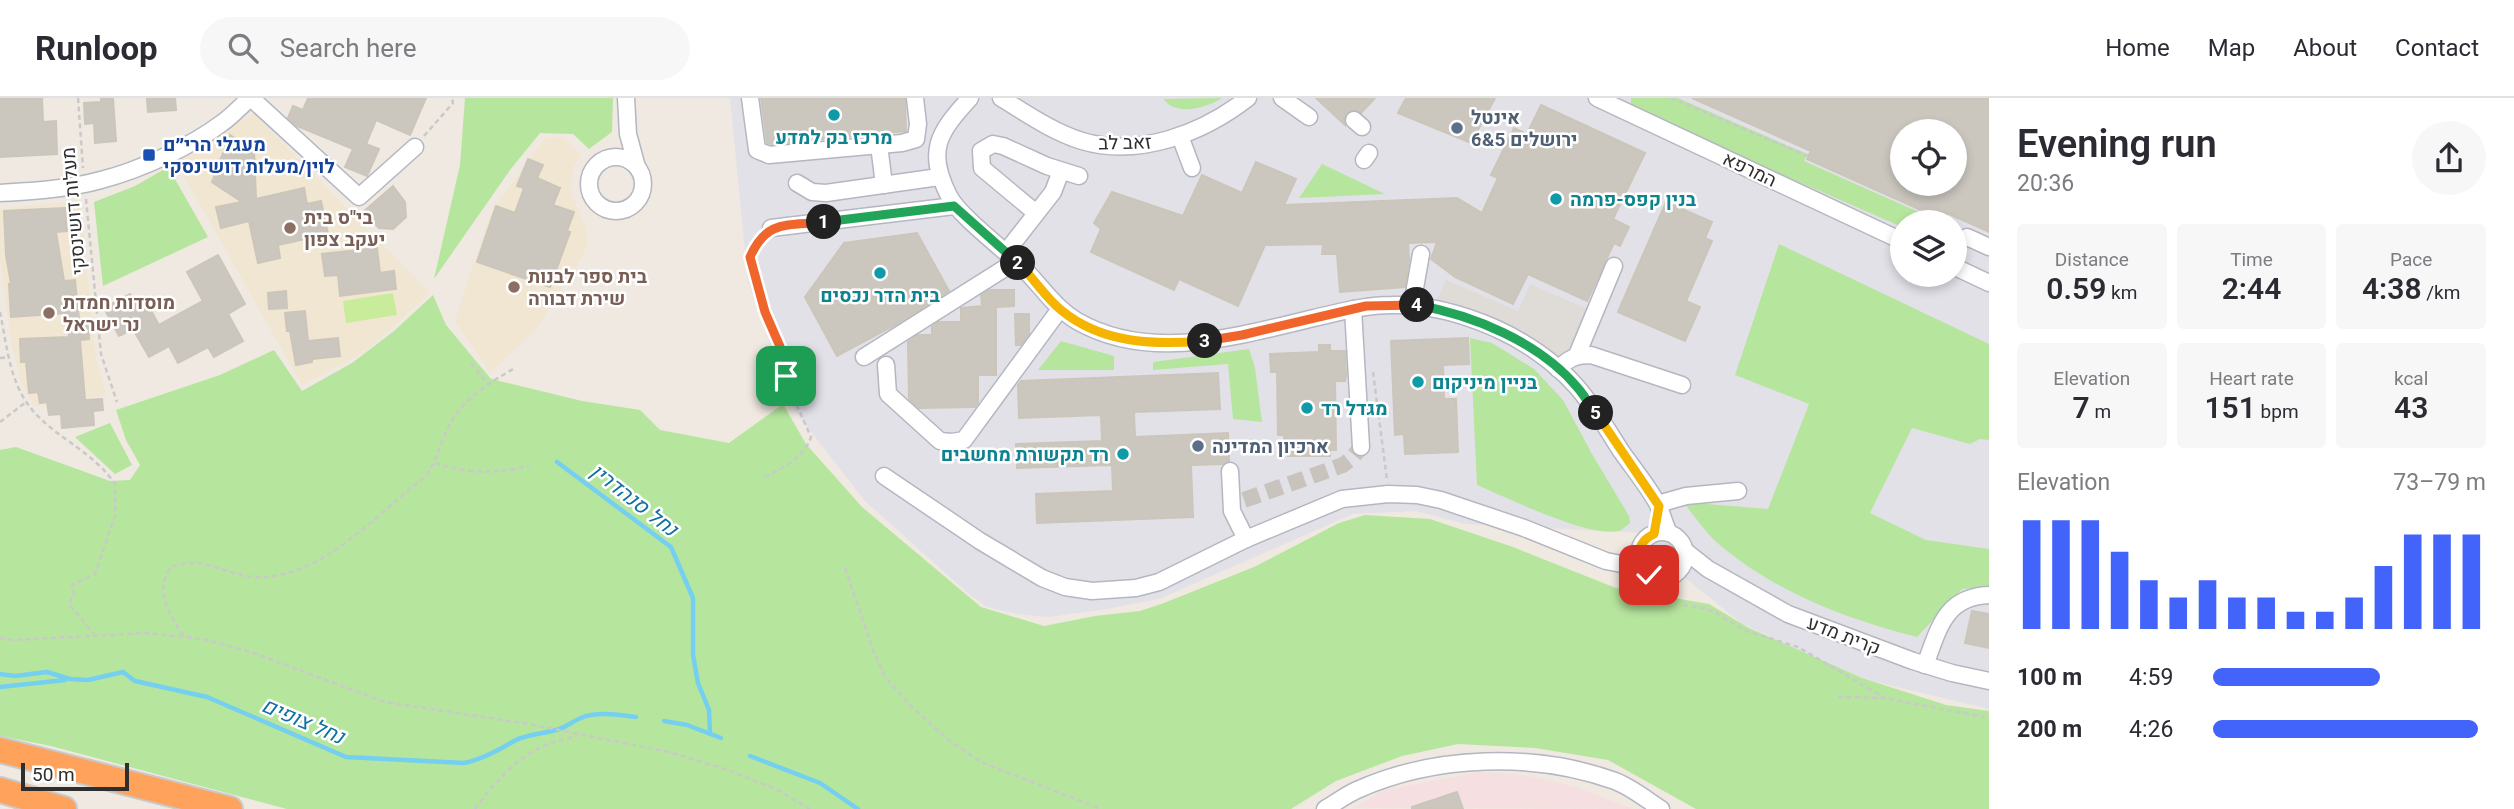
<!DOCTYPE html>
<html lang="en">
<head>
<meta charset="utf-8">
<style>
	:root { --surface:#fff; --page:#f7f7f7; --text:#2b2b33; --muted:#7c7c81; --line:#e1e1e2; --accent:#4264fb }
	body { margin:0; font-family:Roboto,Heebo,sans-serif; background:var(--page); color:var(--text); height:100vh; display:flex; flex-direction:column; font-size:26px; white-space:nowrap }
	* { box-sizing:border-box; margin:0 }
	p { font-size:23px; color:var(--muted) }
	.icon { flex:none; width:38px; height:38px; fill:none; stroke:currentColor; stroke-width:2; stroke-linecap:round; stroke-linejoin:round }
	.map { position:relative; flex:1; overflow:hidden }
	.side { display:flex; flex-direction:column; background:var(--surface); width:525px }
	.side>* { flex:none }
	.fabs { position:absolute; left:1890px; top:21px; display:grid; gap:14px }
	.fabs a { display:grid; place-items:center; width:77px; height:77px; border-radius:50%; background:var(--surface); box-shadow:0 4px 10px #0003; font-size:35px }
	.scale { position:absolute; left:21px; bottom:18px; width:108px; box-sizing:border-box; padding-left:7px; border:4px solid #2e2e2e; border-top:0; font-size:19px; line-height:24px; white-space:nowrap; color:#2e2e2e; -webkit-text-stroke:5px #fff; paint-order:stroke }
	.pin { position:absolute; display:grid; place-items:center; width:60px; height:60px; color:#fff; margin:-30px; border-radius:14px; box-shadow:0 4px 10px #0006 }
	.km { position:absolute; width:35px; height:35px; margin:-18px; border-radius:50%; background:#222; color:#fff; font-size:19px; line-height:35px; text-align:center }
	.round { display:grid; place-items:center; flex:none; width:74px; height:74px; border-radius:37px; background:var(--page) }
	.head { display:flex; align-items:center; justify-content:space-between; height:119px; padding:0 28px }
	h1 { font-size:38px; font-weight:600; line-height:52px }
	.figures { display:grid; grid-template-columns:repeat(3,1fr); gap:10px; height:119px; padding:7px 28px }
	.figures div { display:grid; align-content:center; border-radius:7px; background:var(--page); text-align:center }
	.figures b { font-size:30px; font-weight:600 }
	.figures small { font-size:19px; font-weight:400 }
	.figures p { font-size:19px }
	.chart { height:196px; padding:14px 28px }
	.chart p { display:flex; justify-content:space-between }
	.chart svg { width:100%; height:126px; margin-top:7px; stroke:var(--accent); stroke-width:6 }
	ul { padding:0 28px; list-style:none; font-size:23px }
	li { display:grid; grid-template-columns:112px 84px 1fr; align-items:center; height:52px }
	li i { height:18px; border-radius:9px; background:var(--accent) }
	header { display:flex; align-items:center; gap:42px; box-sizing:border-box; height:98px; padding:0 35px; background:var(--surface); border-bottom:2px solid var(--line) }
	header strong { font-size:33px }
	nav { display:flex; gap:38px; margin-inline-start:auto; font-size:24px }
	.search { width:490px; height:63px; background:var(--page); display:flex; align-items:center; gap:18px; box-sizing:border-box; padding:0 24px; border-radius:38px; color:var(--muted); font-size:26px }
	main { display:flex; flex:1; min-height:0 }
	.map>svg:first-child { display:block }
	.industrial { fill:#e3e1e8; fill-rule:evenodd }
	.education { fill:#f0e6d1 }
	.medical { fill:#f5dfe0 }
	.green { fill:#b6e59e }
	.pitch { fill:#c9ec9a }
	.plaza { fill:#dfdcd8 }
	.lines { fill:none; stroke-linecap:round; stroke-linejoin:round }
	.stream { stroke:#75cff0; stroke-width:4.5 }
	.building { fill:#cbc7bf; stroke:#cbc5ba; stroke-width:2; fill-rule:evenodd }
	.minor-tunnel { stroke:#c8c4bd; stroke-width:16; stroke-dasharray:16 8; stroke-linecap:butt }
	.minor-casing { stroke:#b4b7c1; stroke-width:19 }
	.highway-casing { stroke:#c9c9c9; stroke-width:28 }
	.path { stroke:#c9c9c9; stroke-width:2.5; stroke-dasharray:5 3.5; stroke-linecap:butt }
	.minor { stroke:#fff; stroke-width:16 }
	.highway { stroke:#ffa35c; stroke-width:24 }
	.split-1-casing { stroke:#fff; stroke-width:14 }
	.split-2-casing { stroke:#fff; stroke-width:14 }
	.split-3-casing { stroke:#fff; stroke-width:14 }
	.split-4-casing { stroke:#fff; stroke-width:14 }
	.split-5-casing { stroke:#fff; stroke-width:14 }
	.split-6-casing { stroke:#fff; stroke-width:14 }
	.split-1 { stroke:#f0652b; stroke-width:9 }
	.split-2 { stroke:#22a559; stroke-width:9 }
	.split-3 { stroke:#f5b400; stroke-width:9 }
	.split-4 { stroke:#f0652b; stroke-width:9 }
	.split-5 { stroke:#22a559; stroke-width:9 }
	.split-6 { stroke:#f5b400; stroke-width:9 }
	.culture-dot { fill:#0f9aa8; stroke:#fff; stroke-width:2.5 }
	.service-dot { fill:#5c6f8a; stroke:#fff; stroke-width:2.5 }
	.transit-dot { fill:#1a4fb4; stroke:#fff; stroke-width:2.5 }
	.education-dot { fill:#8d6e63; stroke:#fff; stroke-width:2.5 }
	.labels { text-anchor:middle; stroke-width:5; stroke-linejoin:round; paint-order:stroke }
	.service-label { font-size:19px; font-weight:bold; fill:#4e5e75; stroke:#fff; text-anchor:start }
	.culture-label { font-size:19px; font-weight:bold; fill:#0d838f; stroke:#fff; text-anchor:start }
	.street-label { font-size:19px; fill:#2e2e2e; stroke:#fff }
	.transit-label { font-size:19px; font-weight:bold; fill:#164399; stroke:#fff; text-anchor:start }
	.education-label { font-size:19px; font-weight:bold; fill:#785e54; stroke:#fff; text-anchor:start }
	.water-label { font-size:21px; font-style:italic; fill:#0d6fa3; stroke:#fff }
</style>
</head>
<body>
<header>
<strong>Runloop</strong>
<div class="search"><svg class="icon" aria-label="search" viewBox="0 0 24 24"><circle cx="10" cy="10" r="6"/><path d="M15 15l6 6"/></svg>Search here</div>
<nav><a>Home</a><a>Map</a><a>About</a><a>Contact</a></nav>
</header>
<main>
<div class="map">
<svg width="1989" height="711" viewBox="0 0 1989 711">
	<rect width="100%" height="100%" fill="#efe9e1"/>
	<path class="industrial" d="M730,0H1989V611L1855,579L1741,525L1683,478L1642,435L1465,426L1416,413L1353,416L1159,501L1101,512L1048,519L1017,516L987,509L970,497L865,403L794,312L748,184ZM1902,33H1955V86H1902ZM1902,124H1955V177H1902Z"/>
	<g class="education">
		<polygon points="253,15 430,195 366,253 302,287 176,64"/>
		<polygon points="563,39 581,57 573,70 571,95 585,128 588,144 584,155 537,230 490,275 455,223 491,114 545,40"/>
		<polygon points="80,102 96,261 106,297 35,308 21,284 11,244 0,158 0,111"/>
	</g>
	<polygon class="medical" points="1479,674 1523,677 1576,689 1633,711 1353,710 1385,692"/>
	<g class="green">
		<polygon points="465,0 613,0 612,34 589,51 573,36 540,35 510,72 434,181 460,67"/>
		<path d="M1222,0C1206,10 1177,19 1163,1Z"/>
		<polygon points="1631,0 1678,0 1807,56 1804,63 1941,124 1902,124 1902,129 1644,16 1631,6"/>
		<polygon points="1322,66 1385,96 1299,100"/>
		<polygon points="168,69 208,139 103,188 94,104 135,88"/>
		<path d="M1779,146L1989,246V342L1980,341L1970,346L1912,330L1870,415L1926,442L1989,451V488L1962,491L1917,539C1843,520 1772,493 1714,442C1703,431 1693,416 1683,404L1768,411L1809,306L1735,277Z"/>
		<polygon points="433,197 446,227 491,281 582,303 640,312 660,332 729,345 783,306 806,346 862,409 981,509 1044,528 1095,518 1140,513 1164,505 1254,469 1339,425 1365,417 1430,421 1513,449 1616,490 1709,506 1749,530 1862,580 1946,607 1989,613 1989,711 1696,711 1608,662 1535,650 1458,646 1402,658 1336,683 1291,711 287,711 51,648 0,638 0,352 16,349 110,383 130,382 140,367 126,342 116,312 220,277 274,252 302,293 352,265 394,233"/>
		<path d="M1470,240L1492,245L1534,271L1563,302L1592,356L1629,418L1630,425C1627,427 1625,430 1621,432C1594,443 1506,399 1477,387Z"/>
		<polygon points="1061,243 1114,258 1114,272 1038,272"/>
		<polygon points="1249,251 1255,270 1262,324 1233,321 1228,266 1153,272 1153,264"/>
		<polygon points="110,325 132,367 115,376 75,339"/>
	</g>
	<polygon class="pitch" points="393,195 397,217 346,225 343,203"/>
	<polygon class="plaza" points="1446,182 1518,213 1530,186 1594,214 1577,257 1558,271 1523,244 1433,210"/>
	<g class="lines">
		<g class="stream">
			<polyline points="557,364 671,449 693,500 693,557 698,585 709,612 710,636"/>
			<path d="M0,576L15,578L47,574L70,581L88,582L123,574L135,583L207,599L346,659L464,665C481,662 499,652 514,643C527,636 542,636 556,632C565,630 573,623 581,620C596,613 619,617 636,619"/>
			<polyline points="0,589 65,582"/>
			<polyline points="664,623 687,627 721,640"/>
			<polyline points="750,658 820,685 858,711"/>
		</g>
	</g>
	<g class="building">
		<polygon points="0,0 42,0 43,24 56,23 57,56 0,59"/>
		<polygon points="101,0 113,0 116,43 95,45 94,25 85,26 84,5 101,4"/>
		<polygon points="147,0 175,0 176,12 148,14"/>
		<polygon points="308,0 426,0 410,37 376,22 366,46 379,51 367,78 345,69 353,51 297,28 288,20 293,8 303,12"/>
		<polygon points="761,0 905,0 906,33 771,46 767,45"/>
		<polygon points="1316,0 1375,0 1361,15 1355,12 1347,15 1344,21 1345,27"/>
		<polygon points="1406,0 1495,0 1471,45 1398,15"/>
		<path d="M1692,0H1989V134L1947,115L1943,122L1807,61L1811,53ZM1902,33H1955V86H1902Z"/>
		<polygon points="1541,7 1645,55 1613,121 1629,129 1620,148 1614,145 1587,203 1528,176 1513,206 1455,179 1431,161 1437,144 1408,145 1409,162 1405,189 1340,194 1337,156 1322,156 1323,146 1265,147 1238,208 1179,181 1174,192 1091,154 1101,131 1094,125 1112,94 1183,118 1202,77 1242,95 1256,64 1296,81 1284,107 1457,100 1482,115 1498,80 1491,77 1514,30 1527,36"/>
		<polygon points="230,37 254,52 256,101 304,90 307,106 321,103 328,136 278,147 280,160 258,165 249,123 221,130 216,109 242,104 212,84"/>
		<polygon points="528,61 543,67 537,80 560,90 553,107 574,114 567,133 570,134 550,189 477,164 496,108 515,115 524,90 517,88"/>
		<polygon points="393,88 405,104 406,119 393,131 379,130 363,114"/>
		<polygon points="1666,104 1712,124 1705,140 1712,143 1686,203 1700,209 1685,243 1618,214"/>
		<polygon points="65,110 67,133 56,134 64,183 75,182 79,221 88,221 89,241 80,242 85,302 102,301 103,312 93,313 94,327 62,330 61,316 49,317 47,304 40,305 38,294 29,295 26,264 21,264 20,241 69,239 68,215 11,219 9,186 11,186 6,157 4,113"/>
		<polygon points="917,135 949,193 897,226 837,258 805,199 844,145"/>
		<polygon points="377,150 380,175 394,173 396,191 340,198 338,177 325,178 322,156"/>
		<polygon points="218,157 245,206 228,216 243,243 214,259 208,249 178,265 169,248 149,259 133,231 119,238 104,210 130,196 139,211 148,207 159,227 203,203 187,174"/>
		<polygon points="990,192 1014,192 1014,208 996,209 996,277 978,277 978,305 975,309 919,310 909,301 908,244 918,237 932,237 932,229 938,224 961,224 961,210 982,208 981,197"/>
		<polygon points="286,193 287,210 269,211 268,195"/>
		<polygon points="305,213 308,243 338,240 340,258 312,261 312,264 296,267 290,233 287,233 285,215"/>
		<polygon points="1015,216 1029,216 1029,236 1021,247 1016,247"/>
		<polygon points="1468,240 1469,266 1443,267 1444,301 1456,301 1458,354 1405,356 1404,336 1395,337 1391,243"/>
		<polygon points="1319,247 1330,247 1330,253 1345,253 1346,278 1345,283 1335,283 1336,352 1330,352 1330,358 1288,358 1288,352 1285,352 1284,337 1278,337 1277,274 1271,274 1270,256 1319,254"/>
		<polygon points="1218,275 1220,311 1134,314 1135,339 1228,335 1229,363 1223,366 1191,367 1193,419 1037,425 1036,396 1113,393 1112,367 1017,370 1016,346 1102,343 1101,317 1019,320 1018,287 1021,283"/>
		<polygon points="1972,513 1989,516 1989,550 1965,545"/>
		<polygon points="1457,694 1463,711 1412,711 1412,709"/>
	</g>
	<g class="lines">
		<polyline class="minor-tunnel" points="1244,402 1343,367 1352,360 1361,349"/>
		<defs>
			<g id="minor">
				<polyline points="251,0 359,99 415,49"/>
				<polyline points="626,0 628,36 637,69"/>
				<polyline points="750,0 757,52 769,57 902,45 916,41 918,26 915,0"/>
				<path d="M970,0C938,35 926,53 949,98C959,118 1006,153 1024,171C1042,189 1055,210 1077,223C1150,265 1238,238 1314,220C1340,214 1365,207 1392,207C1427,206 1463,216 1495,230C1524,243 1555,264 1576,288C1593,307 1607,331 1621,353C1633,370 1647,387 1657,405C1662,414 1664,426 1669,435"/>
				<path d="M1001,0C1027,16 1053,34 1082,43C1139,60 1203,35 1248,0"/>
				<polyline points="1282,0 1309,19"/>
				<polyline points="1597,0 1902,143"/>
				<polyline points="1354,22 1362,29"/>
				<polyline points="1180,38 1192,70"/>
				<polyline points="879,47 884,87"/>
				<circle cx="616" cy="86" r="27"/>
				<polyline points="1364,62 1369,55"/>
				<polyline points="797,85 812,94 826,95 939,79"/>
				<path d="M0,95C33,93 69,91 101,82C140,72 190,49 222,25C232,18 241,8 250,0"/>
				<polyline points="1036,115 982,70 981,53 993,46 1003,48 1047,68 1079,78"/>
				<polyline points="771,130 954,108"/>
				<polyline points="1967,139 1989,149"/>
				<polyline points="1006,154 1053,94 1061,73"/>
				<polyline points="1955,169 1989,185"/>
				<polyline points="1412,207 1421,156"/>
				<polyline points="1353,211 1361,349"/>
				<polyline points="1577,257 1614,168"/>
				<polyline points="864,259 1016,163"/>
				<polyline points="886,267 888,296 940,343 952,344 964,342 1060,211"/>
				<path d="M1558,271C1569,260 1576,257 1591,257L1682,287"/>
				<polyline points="1230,373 1232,413 1246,441"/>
				<polyline points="884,378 980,443 1042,480 1065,489 1092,493 1136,490 1159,484 1246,441 1342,401 1388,396 1417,397 1441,402 1524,430 1606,463 1642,470"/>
				<polyline points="1658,406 1686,398 1738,393"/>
				<circle cx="1662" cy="457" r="23"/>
				<polyline points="1684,452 1708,471 1788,516 1913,563 1952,575 1989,583"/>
				<path d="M1925,567C1939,531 1944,499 1989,497"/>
				<path d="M1325,711C1335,705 1346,697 1357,692C1435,657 1535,654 1615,683C1631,689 1647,702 1661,711"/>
			</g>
			<g id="highway">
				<polyline points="0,652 230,711"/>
				<polyline points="0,692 64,711"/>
			</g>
		</defs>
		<use href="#minor" class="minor-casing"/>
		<use href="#highway" class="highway-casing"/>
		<g class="path">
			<polyline points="78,0 83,70"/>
			<polyline points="1671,0 1808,58"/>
			<polyline points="424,38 453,5 452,0"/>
			<polyline points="86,101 101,256 117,304"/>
			<path d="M761,139L750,159L765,214L785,260L790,292L811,339C804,360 784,369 765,379"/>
			<path d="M0,214C6,243 9,277 25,302C47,337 92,351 115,386V418L95,476L72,487L74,495L69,506L94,536"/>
			<polyline points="0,260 10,259"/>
			<polyline points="471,265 488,286"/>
			<polyline points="1373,274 1387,382"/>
			<polyline points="0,324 26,304"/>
			<path d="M435,365C470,376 493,376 529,368"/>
			<polyline points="845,470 874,555 886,580 912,609 947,641 981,664 1101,711"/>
			<polyline points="1683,507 1704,510 1715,514 1743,532 1798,549 1885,600"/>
			<path d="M183,538C170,515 154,495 170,470C203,454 231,482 264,479C328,475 377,415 426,378C437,362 440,345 449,328C463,300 489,285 515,270"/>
			<polyline points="0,540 14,542 147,535 203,541 251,554 385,604 529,626 669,654 725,671 776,691 810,711"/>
			<polyline points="1838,599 1885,600 1989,620"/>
			<path d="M475,711C493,686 516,660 545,647C555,643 566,641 577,638"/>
		</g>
		<use href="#minor" class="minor"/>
		<use href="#highway" class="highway"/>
	</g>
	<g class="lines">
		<defs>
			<path id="split-1" d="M786,278L785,260L765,214L750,159C767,121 787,128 824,124"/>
			<polyline id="split-2" points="824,124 954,108 1018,165"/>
			<path id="split-3" d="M1018,165C1033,179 1045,199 1061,212C1102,246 1155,247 1205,243"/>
			<polyline id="split-4" points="1205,243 1242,237 1366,208 1417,207"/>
			<path id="split-5" d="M1417,207C1473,217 1539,244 1577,289C1584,297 1589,306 1596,315"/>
			<path id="split-6" d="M1596,315L1659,408L1654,436C1636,444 1634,464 1649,477"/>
		</defs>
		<use href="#split-1" class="split-1-casing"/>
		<use href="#split-2" class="split-2-casing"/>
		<use href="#split-3" class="split-3-casing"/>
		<use href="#split-4" class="split-4-casing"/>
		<use href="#split-5" class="split-5-casing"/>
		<use href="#split-6" class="split-6-casing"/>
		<use href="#split-1" class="split-1"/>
		<use href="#split-2" class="split-2"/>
		<use href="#split-3" class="split-3"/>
		<use href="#split-4" class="split-4"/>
		<use href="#split-5" class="split-5"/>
		<use href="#split-6" class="split-6"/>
	</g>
	<g class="culture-dot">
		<circle cx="834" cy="17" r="7"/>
		<circle cx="1556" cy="101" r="7"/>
		<circle cx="880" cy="175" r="7"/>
		<circle cx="1418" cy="284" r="7"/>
		<circle cx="1307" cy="310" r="7"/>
		<circle cx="1123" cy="356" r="7"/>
	</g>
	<g class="service-dot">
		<circle cx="1457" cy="30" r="7"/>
		<circle cx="1198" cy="348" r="7"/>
	</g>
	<rect class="transit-dot" x="142" y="50" width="14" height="14" rx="3.5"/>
	<g class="education-dot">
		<circle cx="290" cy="130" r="7"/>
		<circle cx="514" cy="189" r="7"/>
		<circle cx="49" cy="215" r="7"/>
	</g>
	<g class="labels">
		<g class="service-label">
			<text x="1471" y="26">אינטל<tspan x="1471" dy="22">ירושלים 5&amp;6</tspan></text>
			<text x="1212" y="355">ארכיון המדינה</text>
		</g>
		<g class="culture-label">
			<text x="834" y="46" text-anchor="middle">מרכז בק למדע</text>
			<text x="1570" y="108">בנין קפס-פרמה</text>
			<text x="880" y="204" text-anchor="middle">בית הדר נכסים</text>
			<text x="1432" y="291">בניין מיניקום</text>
			<text x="1321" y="317">מגדל רד</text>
			<text x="1109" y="363" text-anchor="end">רד תקשורת מחשבים</text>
		</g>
		<g class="street-label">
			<text transform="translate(1125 44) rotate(-1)" y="7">זאב לב</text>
			<text transform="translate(1750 71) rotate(25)" y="7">המרפא</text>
			<text transform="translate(73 113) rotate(-95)" y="7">מעלות דושינסקי</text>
			<text transform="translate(1844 537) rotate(21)" y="7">קרית מדע</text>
		</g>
		<g class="transit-label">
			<text x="163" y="53">מעגלי הרי״ם<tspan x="163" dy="22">לוין/מעלות דושינסקי</tspan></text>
		</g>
		<g class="education-label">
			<text x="304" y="126">בי"ס בית<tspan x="304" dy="22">יעקב צפון</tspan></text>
			<text x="528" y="185">בית ספר לבנות<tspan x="528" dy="22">שירת דבורה</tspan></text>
			<text x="63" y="211">מוסדות חמדת<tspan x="63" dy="22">נר ישראל</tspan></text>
		</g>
		<g class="water-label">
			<text transform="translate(634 402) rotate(38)" y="7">נחל סנהדרין</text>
			<text transform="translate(303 623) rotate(23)" y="7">נחל צופים</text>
		</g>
	</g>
</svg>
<div class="fabs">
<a><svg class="icon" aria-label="locate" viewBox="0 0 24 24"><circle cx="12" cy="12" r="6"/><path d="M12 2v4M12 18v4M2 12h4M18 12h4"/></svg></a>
<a><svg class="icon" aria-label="layers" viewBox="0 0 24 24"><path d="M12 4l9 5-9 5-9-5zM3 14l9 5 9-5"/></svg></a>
</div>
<div class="scale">50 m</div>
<div class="pin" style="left:786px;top:278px;background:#1e9e55"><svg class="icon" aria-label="arrive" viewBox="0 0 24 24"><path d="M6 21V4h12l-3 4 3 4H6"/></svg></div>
<div class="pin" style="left:1649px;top:477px;background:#d93025"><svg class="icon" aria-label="check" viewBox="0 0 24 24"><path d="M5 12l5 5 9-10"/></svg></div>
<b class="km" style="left:824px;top:124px">1</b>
<b class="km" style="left:1018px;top:165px">2</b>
<b class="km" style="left:1205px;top:243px">3</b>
<b class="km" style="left:1417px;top:207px">4</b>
<b class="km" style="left:1596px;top:315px">5</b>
</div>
<section class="side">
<div class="head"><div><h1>Evening run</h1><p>20:36</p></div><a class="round"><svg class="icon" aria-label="share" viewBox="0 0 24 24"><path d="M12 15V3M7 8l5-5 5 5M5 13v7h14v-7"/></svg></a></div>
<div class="figures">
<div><p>Distance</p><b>0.59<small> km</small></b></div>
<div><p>Time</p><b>2:44</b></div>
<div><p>Pace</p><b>4:38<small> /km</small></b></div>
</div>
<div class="figures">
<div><p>Elevation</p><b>7<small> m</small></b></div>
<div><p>Heart rate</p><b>151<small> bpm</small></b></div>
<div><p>kcal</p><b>43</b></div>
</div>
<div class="chart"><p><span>Elevation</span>73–79 m</p>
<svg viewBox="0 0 160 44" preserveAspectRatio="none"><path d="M5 44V6M15 44V6M25 44V6M35 44V17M45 44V27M55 44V33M65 44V27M75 44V33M85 44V33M95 44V38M105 44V38M115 44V33M125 44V22M135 44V11M145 44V11M155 44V11"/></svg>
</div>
<ul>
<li><b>100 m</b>4:59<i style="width:61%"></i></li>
<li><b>200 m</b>4:26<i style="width:97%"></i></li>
</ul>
</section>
</main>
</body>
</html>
